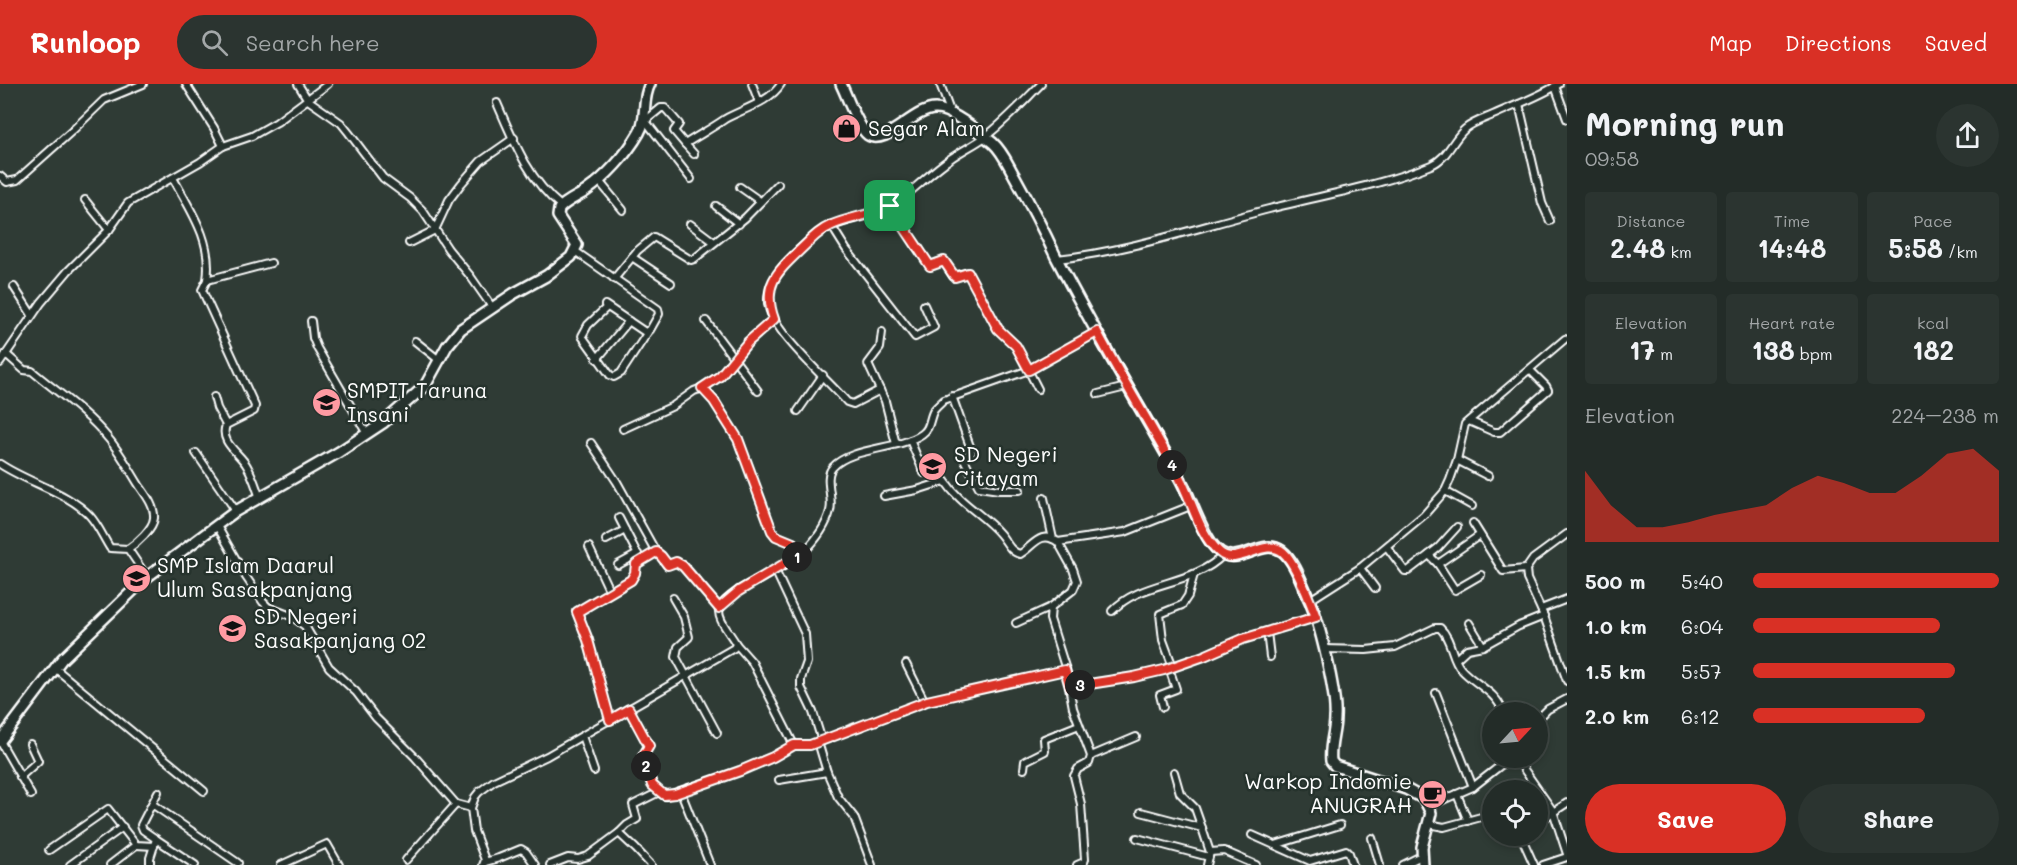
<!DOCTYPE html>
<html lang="en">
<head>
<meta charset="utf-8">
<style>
	:root { --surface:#232c28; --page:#2b3430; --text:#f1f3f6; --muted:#a3a7a8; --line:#404845; --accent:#d93025 }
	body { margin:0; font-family:Mali,sans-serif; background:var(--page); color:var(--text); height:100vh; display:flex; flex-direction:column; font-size:22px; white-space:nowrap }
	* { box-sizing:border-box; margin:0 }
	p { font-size:20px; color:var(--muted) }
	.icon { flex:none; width:33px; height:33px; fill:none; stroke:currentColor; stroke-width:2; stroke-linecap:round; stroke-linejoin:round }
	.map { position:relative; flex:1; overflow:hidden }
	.sheet { display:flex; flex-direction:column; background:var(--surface); width:450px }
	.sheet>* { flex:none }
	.needle { width:39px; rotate:64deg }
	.buttons { position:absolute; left:1482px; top:618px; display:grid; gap:12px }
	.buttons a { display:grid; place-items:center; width:66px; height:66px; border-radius:50%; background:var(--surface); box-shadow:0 3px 9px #0003,0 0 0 2px var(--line); font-size:30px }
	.pin { position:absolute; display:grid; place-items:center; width:51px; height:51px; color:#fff; margin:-26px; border-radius:12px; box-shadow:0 3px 9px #0006 }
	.km { position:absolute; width:30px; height:30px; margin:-15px; border-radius:50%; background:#222; color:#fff; font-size:16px; line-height:30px; text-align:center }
	.round { display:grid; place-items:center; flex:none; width:63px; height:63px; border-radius:32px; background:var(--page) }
	.overview { display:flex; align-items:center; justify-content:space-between; height:102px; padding:0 18px }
	h1 { font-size:33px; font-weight:700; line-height:45px }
	.metrics { display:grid; grid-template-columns:repeat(3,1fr); gap:9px; height:102px; padding:6px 18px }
	.metrics div { display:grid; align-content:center; border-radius:6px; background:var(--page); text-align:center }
	.metrics b { font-size:26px; font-weight:700 }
	.metrics small { font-size:16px; font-weight:400 }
	.metrics p { font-size:16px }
	.chart { height:168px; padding:12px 18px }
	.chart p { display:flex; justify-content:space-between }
	.chart svg { width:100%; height:108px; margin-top:6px; fill:var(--accent); opacity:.7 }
	.button { display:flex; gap:12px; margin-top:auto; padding:12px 18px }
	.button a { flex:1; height:69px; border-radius:36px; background:var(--accent); color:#fff; font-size:24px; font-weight:700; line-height:69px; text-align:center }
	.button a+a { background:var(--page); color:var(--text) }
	ul { padding:0 18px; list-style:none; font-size:20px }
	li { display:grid; grid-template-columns:96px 72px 1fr; align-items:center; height:45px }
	li i { height:15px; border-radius:8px; background:var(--accent) }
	header { display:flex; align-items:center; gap:36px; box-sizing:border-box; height:84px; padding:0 30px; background:var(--accent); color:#fff }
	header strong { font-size:28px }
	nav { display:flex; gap:33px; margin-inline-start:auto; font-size:21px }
	.search { width:420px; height:54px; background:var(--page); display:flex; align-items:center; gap:15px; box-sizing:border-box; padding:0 21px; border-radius:33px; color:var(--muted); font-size:22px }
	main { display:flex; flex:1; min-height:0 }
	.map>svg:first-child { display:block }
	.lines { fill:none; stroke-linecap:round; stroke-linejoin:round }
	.street-casing { stroke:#fff; stroke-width:10 }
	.secondary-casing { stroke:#fff; stroke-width:14 }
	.street { stroke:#26332d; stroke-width:6 }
	.secondary { stroke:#26332d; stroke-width:9 }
	.route-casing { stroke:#fff; stroke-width:12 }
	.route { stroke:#d93025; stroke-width:8 }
	.labels { text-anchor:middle; stroke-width:5; stroke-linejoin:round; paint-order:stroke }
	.poi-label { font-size:21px; fill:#fff; stroke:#26332d; text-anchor:start }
</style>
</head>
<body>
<header>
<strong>Runloop</strong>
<div class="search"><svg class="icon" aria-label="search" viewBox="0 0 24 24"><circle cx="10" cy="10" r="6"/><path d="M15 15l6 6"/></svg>Search here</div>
<nav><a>Map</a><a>Directions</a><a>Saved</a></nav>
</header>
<main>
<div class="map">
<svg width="1567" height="781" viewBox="0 0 1567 781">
	<rect width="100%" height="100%" fill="#2f3b35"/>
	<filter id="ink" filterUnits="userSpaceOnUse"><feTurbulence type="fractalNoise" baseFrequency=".0167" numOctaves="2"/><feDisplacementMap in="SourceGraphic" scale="12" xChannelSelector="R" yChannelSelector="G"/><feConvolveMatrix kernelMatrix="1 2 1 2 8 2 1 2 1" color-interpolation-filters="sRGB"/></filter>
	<g filter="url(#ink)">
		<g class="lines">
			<defs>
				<g id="street">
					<polyline points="186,0 214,44 223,62"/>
					<polyline points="298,0 308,16 341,39 349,49 383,94 410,114 423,127 448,165 471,193 492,223"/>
					<polyline points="752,0 759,18"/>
					<polyline points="940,0 951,30"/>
					<polyline points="1555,2 1567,35"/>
					<path d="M497,19C513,56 529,97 561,122"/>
					<polyline points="1519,20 1542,119 1550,137"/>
					<polyline points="644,35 691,95"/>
					<polyline points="645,37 661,24 665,24 679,40 674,47 685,60"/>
					<path d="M694,70L685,60C699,51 712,44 725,35C743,25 770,18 781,0"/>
					<polyline points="0,92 7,98 17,96 73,46 104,16 143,0"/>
					<path d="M173,94C191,127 213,157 207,196"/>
					<polyline points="599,97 623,126"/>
					<polyline points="740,103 760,117"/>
					<polyline points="85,116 109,146"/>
					<polyline points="716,122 739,140"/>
					<polyline points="890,122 930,182 944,177 953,192 968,189 998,245 1016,262 1038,305"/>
					<polyline points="690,140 714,158"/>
					<polyline points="831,141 846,165 915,253 934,243 924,221"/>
					<polyline points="409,159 435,146 449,116 461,100 481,77 514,54"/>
					<polyline points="575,167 658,225 659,230 650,246 645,248 605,221"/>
					<polyline points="632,173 671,199"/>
					<path d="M1057,175C1130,167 1199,143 1269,125C1323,111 1380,102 1431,81C1448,74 1452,56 1465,45C1473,38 1484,35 1493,31C1515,21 1539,13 1559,0"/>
					<polyline points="614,195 637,167 654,153 691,176 694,175 745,134 778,100"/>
					<polyline points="14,203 32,231"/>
					<polyline points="607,223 588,241 582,252 610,291 614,293 621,289 648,248"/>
					<polyline points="774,235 748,258 720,292 702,304 714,317 738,355 772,447 776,452 793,459 801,470"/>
					<polyline points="311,237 313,254 317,264 367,350"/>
					<polyline points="706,237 758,307"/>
					<polyline points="415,257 439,276"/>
					<path d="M6,270L24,286L32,287C57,308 87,328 108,354C120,368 129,385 139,401C145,410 155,422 154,434C153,445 137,459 128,465"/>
					<polyline points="597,275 629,237"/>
					<polyline points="0,279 41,219 68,187 109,146 128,119 200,78 223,62 252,52 277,38 328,0"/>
					<polyline points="880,306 868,280 880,264 882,248"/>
					<polyline points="1098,310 1126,303"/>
					<polyline points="952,312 972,368 964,374 965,377 979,403 999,406 1020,406"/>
					<polyline points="214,313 217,324 226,341"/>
					<polyline points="798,327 823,291"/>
					<polyline points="1469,337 1494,348 1500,348 1548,306 1546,302 1530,286"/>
					<polyline points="623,345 673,322 694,307 702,304"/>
					<polyline points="910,356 924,389"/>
					<polyline points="591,359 617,398 656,468 636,480 635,489 631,496 577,528 588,556 610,636"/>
					<path d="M896,360L885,317L880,306L853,320L847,318C827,295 771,247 768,219C766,193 796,168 813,153C834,134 865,137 889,123C911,110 929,89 950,75C961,67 974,61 985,53C1005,38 1023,18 1041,0"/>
					<polyline points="196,369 236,427"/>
					<polyline points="1457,376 1488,392"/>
					<path d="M0,380C26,398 70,409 90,432C98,441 103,453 110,464L128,465L147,493"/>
					<polyline points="1445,407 1472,422"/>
					<path d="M884,412L917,406L945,397C961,421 983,430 1000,450C1007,458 1010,468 1020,470C1033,463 1040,445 1058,458L1125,448L1193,421"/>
					<path d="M260,414C256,403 253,392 247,382C240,369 219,359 226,341L254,327L255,322L202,206L207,196L271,179"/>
					<polyline points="1044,414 1053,455"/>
					<polyline points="619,434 641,477"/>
					<polyline points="1473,439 1503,487 1526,485"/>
					<polyline points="217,442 246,493 263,518 268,523 291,532 305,542 329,583 356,608 376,634 415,673 456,720 471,724"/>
					<polyline points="1567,450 1533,475 1526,485 1527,495 1544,532 1567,597"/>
					<polyline points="606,456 625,446"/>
					<polyline points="1058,458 1073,485 1077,497 1073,506 1051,523 1050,535 1066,586 1073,624 1091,672 1089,679 1078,685 1074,692 1081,720 1085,775 1084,778 1077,781"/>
					<polyline points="589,463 610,508"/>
					<polyline points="1387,463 1405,487 1408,487 1438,464 1457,443"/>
					<polyline points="656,468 661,472 667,481 677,478 683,482 719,524"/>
					<polyline points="1429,471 1438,480 1455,506 1481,491"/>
					<polyline points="1438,480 1480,451"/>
					<polyline points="618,481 638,470"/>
					<polyline points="1360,484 1375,504"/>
					<polyline points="775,486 805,550 807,578 801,595 801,603 813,628 822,657"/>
					<polyline points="673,514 684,533 689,553 678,563 676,573 717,649"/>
					<polyline points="1310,516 1360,484 1424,431 1445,407 1450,396 1457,376 1465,340 1565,255"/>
					<polyline points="1541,525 1567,515"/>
					<path d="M1112,527C1141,496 1193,502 1223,471"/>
					<polyline points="1016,539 1051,523"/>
					<polyline points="1469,539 1483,562"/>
					<polyline points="1267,548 1270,573"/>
					<polyline points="736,560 752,578 794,661 810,661 927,617 1066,586"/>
					<path d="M1324,565L1366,566L1395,563L1435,544H1440C1452,555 1451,574 1461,585C1475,601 1496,607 1503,628"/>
					<polyline points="1456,575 1467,565 1483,562 1519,542 1544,532"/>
					<polyline points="906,580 925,618"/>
					<polyline points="1173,583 1163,556 1160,530 1182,521 1188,512 1194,490"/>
					<polyline points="56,585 204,707"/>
					<polyline points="1070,603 1134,593 1164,586 1204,572 1243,555 1316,533"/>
					<polyline points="1436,609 1473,703"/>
					<polyline points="1163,623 1160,611 1176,605 1169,584"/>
					<path d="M629,625L649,662L643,672C648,687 650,705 666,712L740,687L773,673L794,661"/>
					<polyline points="1538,635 1548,625 1567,615"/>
					<polyline points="582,652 594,687"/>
					<polyline points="0,657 31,711"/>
					<polyline points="818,658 827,688 838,713 854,733 872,781"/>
					<polyline points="1091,672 1136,653"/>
					<polyline points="1516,674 1553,727 1567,770"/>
					<polyline points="1024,685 1025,677 1045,667 1044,655 1079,641"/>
					<polyline points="1174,688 1180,709 1195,724 1202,744 1210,768 1207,781"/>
					<polyline points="20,693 38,677 30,660"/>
					<polyline points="779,696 827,688"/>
					<polyline points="681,708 710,781"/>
					<polyline points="1457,710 1468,737"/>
					<polyline points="152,720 238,779"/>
					<polyline points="1429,722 1473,703 1510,674"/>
					<polyline points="1141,728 1202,744"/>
					<polyline points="1538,738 1567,719"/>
					<polyline points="1429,740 1444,743 1485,732 1492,742"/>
					<polyline points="619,749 627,741 637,735 633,721 659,708"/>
					<polyline points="1252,751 1310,777 1346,766 1349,769 1353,781"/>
					<polyline points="1504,752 1508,752"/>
					<polyline points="1521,752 1534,781"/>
					<polyline points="1137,754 1209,773"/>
					<polyline points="1372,754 1380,781"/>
					<polyline points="156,755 195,781"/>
					<polyline points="1275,761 1340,741"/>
					<polyline points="49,766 108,725 136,761 154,762"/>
					<polyline points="1210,768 1224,767 1256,781"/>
					<polyline points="406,776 456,720"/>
					<polyline points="485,778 499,774 521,765 526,768 535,781"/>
					<polyline points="70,781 123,743"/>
					<polyline points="110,781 136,761"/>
					<polyline points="150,781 150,774 156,755 143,746 141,741 158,708"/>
					<polyline points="281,781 327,760 339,781"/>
					<path d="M483,781L485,776L474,747L471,724L475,713L479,708L494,697L547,672L734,564L736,560C732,551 715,534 720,524C729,504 785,486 803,469C814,458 826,443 830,427C834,414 823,393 833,383C851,363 899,366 922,350C931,344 929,334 934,326C937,322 941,319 944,316L1029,286L1097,248"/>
					<polyline points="550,781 568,774 578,775 588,772 619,749 636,765 651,781"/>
					<polyline points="1403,781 1421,772"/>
					<polyline points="1543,781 1567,773"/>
				</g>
				<g id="secondary">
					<path d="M841,0C847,12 858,44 868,51C886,63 914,24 936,25C951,25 982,50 993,59C1003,68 1008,81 1014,91C1029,118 1043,145 1056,173C1094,247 1137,318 1178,391C1191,413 1197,439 1212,460C1235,491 1259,451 1282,467C1294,476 1302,499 1308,513C1319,535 1337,610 1335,634C1335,648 1329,663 1331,677L1335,682L1406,705L1424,715L1431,729L1422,763L1423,781"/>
					<path d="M0,657L62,575L147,493L236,427L339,368L383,339L425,302L447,262L461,245L513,210L546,192L571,173L577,161L558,132L559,125C566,117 577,113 586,107C606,93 627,70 639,49C648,34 641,17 650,0"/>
				</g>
			</defs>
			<use href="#street" class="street-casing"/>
			<use href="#secondary" class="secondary-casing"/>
			<use href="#street" class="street"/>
			<use href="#secondary" class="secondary"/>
		</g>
	</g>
	<g class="lines" filter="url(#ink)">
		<defs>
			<path id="route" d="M890,122L930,182L944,177L955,193L968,189L998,245L1016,262L1029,286L1097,248C1123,297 1152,343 1178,391C1192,415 1198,449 1219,468C1237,485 1264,452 1283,468C1296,479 1310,517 1316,533L1243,555L1204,572L1164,586L1134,593L1070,603L1065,586L927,617L810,661H794L773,673L740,687L675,710L664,711L652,701L643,672L649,662L629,625L610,636L588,556L577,528L631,496L635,489L636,480L656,468L661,472L668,481L676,478L683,482L719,524L739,507L801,470L793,459L776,452L772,447L738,355L714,317L702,304L720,292L748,258L774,235C762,202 776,189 799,167C810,157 818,147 832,141C851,133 869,132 890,122Z"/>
		</defs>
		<use href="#route" class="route-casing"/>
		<use href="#route" class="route"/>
	</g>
	<defs>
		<symbol id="shop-disc" viewBox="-11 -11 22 22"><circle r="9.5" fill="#ff9aa2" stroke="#26332d"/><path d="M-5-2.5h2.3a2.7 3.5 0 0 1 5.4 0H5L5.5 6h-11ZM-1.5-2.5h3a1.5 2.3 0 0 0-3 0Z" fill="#111"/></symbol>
		<symbol id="school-disc" viewBox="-11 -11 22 22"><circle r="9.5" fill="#ff9aa2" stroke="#26332d"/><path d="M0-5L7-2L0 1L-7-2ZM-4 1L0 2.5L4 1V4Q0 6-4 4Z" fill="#111"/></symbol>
		<symbol id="cafe-disc" viewBox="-11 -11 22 22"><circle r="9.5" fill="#ff9aa2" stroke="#26332d"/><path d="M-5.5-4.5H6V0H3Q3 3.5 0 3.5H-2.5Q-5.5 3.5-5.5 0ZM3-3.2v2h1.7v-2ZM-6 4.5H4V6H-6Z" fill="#111"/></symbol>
	</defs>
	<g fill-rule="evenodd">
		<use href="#shop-disc" x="830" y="28" width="33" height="33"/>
		<use href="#school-disc" x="310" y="302" width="33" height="33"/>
		<use href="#school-disc" x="916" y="366" width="33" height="33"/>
		<use href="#school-disc" x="120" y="478" width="33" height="33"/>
		<use href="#school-disc" x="216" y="528" width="33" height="33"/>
		<use href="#cafe-disc" x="1416" y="694" width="33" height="33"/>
	</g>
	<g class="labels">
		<g class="poi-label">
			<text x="868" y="52">Segar Alam</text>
			<text x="347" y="314">SMPIT Taruna<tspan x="347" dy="24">Insani</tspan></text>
			<text x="954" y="378">SD Negeri<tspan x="954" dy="24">Citayam</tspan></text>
			<text x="157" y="489">SMP Islam Daarul<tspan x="157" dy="24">Ulum Sasakpanjang</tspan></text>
			<text x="254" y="540">SD Negeri<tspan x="254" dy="24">Sasakpanjang 02</tspan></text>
			<text x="1412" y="705" text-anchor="end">Warkop Indomie<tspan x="1412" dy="24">ANUGRAH</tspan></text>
		</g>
	</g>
</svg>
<div class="buttons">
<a><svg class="needle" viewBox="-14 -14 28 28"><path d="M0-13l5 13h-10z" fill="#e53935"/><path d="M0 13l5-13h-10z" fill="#a3a7a8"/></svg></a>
<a><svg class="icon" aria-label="locate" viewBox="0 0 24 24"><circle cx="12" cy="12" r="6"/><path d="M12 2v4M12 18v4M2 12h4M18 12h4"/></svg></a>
</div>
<div class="pin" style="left:890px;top:122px;background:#1e9e55"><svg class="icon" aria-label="arrive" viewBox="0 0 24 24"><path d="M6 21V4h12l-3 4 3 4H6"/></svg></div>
<b class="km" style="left:797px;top:473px">1</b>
<b class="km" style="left:646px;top:682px">2</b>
<b class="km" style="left:1080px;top:601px">3</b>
<b class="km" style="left:1172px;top:381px">4</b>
</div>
<section class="sheet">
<div class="overview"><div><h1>Morning run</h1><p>09:58</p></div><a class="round"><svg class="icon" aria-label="share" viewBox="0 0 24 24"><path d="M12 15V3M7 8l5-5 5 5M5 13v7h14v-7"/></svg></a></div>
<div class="metrics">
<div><p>Distance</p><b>2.48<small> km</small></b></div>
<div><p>Time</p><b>14:48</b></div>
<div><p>Pace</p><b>5:58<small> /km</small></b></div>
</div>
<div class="metrics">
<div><p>Elevation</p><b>17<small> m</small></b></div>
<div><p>Heart rate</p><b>138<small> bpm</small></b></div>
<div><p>kcal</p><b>182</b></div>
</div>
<div class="chart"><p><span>Elevation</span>224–238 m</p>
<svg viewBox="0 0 160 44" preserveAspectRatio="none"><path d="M0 44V15L10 29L20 38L30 38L40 36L50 33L60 31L70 29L80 22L90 17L100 20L110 24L120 24L130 17L140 8L150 6L160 15V44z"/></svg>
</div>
<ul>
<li><b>500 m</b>5:40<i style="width:100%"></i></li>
<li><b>1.0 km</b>6:04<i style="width:76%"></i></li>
<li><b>1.5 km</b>5:57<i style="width:82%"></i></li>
<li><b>2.0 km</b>6:12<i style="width:70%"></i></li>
</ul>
<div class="button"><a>Save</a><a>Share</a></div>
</section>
</main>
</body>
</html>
